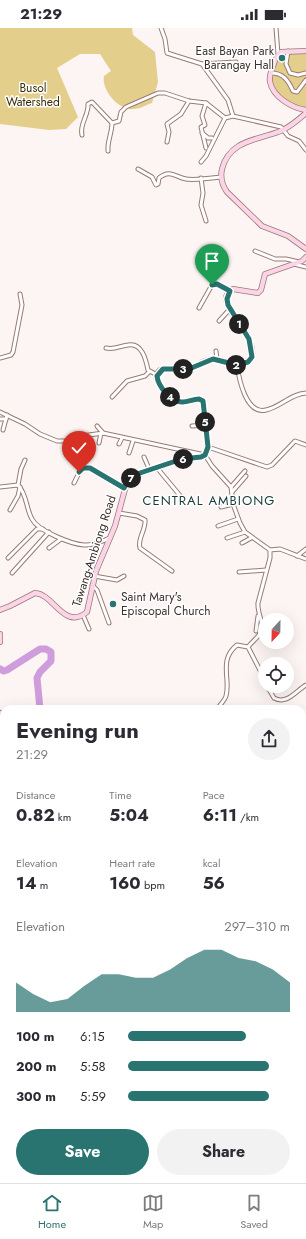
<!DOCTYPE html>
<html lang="en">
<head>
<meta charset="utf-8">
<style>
	:root { --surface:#fff; --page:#f2f2f3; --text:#2b2b33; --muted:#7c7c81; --line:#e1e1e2; --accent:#297370 }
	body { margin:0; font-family:Jost,sans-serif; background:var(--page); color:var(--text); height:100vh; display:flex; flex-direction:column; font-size:15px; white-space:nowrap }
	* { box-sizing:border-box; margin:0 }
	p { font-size:13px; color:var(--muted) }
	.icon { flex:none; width:22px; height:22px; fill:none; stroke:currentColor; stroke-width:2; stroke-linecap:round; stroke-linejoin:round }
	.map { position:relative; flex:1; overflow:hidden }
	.drawer { position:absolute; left:0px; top:677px; width:306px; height:478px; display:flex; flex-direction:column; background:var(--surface); border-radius:12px 12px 0 0; box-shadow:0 4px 16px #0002 }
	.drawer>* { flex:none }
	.needle { width:26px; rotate:202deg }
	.buttons { position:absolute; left:258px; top:585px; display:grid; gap:8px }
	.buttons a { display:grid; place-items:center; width:36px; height:36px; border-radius:50%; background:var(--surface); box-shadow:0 4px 16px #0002; font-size:20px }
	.pin { position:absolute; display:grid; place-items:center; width:34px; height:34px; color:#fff; margin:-41px -17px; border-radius:50% 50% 50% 0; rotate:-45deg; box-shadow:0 0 4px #0007 }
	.pin .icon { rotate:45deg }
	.km { position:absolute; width:20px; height:20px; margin:-10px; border-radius:50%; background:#222; color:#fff; font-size:11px; line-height:20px; text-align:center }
	.round { display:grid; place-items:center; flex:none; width:42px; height:42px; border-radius:21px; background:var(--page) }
	.headline { display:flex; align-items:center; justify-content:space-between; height:68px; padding:0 16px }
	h1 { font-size:22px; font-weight:700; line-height:30px }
	.figures { display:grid; grid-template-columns:repeat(3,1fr); gap:6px; height:68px; padding:4px 16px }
	.figures div { display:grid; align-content:center }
	.figures b { font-size:17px; font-weight:700 }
	.figures small { font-size:11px; font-weight:400 }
	.figures p { font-size:11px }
	.chart { height:112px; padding:8px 16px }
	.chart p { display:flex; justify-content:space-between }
	.chart svg { width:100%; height:72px; margin-top:4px; fill:var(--accent); opacity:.7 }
	.button { display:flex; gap:8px; margin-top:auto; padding:8px 16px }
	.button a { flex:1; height:46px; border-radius:24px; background:var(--accent); color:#fff; font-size:16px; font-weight:700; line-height:46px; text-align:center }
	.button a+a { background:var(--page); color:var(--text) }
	ul { padding:0 16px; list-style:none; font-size:13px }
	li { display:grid; grid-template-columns:64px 48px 1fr; align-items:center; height:30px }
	li i { height:10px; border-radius:5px; background:var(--accent) }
	.status { display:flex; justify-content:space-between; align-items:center; height:28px; padding:0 20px; background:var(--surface); direction:ltr }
	.status svg { height:11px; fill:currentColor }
	.tabs { display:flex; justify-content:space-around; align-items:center; height:56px; border-top:1px solid var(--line); background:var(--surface); font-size:11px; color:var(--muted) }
	.tabs a { display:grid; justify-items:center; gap:2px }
	.tabs .current { color:var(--accent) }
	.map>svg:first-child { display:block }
	.green { fill:#e4ce8b }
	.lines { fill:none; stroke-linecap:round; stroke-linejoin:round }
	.river { stroke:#cf9cdc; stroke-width:7 }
	.street-casing { stroke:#997a76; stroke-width:5 }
	.secondary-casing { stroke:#997a76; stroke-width:6 }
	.street { stroke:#fff; stroke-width:3 }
	.secondary { stroke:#fbd5e7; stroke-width:4.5 }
	.route-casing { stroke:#fff; stroke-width:8 }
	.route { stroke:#297370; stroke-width:5 }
	.poi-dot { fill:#297370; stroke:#fff; stroke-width:1.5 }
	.labels { text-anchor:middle; stroke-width:3; stroke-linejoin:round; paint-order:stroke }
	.poi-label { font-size:12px; fill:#3d302e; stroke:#fff; text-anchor:end }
	.park-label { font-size:12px; fill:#382e09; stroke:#fff }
	.street-label { font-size:12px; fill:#3d302e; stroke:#fff }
	.neighbourhood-label { font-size:13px; letter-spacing:1px; fill:#1a3d3b; stroke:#fff }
</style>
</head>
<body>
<div class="status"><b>21:29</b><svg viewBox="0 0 49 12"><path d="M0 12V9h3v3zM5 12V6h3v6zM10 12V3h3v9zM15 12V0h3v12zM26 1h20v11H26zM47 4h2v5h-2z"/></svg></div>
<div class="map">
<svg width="306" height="1155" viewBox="0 0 306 1155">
	<rect width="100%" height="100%" fill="#fcf5f4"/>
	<g class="green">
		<path d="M0,0H132L133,7L155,24L158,54L152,75C146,77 140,81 134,81C119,83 101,62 104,48L111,43L100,26H80L57,40L78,89L66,101L49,102L0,96Z"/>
		<path d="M286,25L306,26V80C293,78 277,69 272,55C270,47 276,35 279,28Z"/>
	</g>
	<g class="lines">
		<g class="river">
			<polyline points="0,641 4,643 7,642 40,621 46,621 51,624 51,633 40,644 37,650 40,681"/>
			<polyline points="302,888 306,890"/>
		</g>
		<defs>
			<g id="street">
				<polyline points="161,0 165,11 167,25 202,36 228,72 233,88"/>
				<polyline points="276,0 278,26"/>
				<polyline points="288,23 286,36 290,45 298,47 306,45"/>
				<polyline points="202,36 236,34"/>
				<path d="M271,45C283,45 288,52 293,63L297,64L306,52"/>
				<polyline points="206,75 202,88 205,97 201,99 206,120"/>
				<polyline points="225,90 233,88 281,99 288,108 299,113 306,122"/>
				<polyline points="112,95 119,93 121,84 126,79 158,65 165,65 189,73 206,75 225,90"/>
				<polyline points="202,105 208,110 212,110"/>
				<path d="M82,107C79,96 89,87 88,76L92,74L112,95C112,105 107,114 108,123"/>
				<polyline points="167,114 169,104 167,96 181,86 189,73"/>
				<polyline points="201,134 206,128 225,90"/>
				<path d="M138,141L152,149L156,157L158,156L159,150C170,141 175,149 186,151C192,152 213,150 221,149"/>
				<polyline points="201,150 203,165 201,177 206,193"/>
				<polyline points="255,223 275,231 286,231 299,234"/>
				<polyline points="294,236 306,239"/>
				<polyline points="199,280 212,257 217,256 230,263"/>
				<polyline points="219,293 229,282"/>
				<path d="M106,320C115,322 119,318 128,317C142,314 146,332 148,342L157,347"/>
				<polyline points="216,323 217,331"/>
				<polyline points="0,330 11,327 13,324 22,277 20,266"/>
				<path d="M237,337C239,351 246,387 266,382C281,379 290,366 306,365"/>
				<polyline points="112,369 127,353 145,348 149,344"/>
				<path d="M0,384L25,396L40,406L57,413H66L82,408L103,405L205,427L212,438L231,459L233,476L240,495L245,504L270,522V530L258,575C257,586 266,597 259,607C256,611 251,615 248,619"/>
				<polyline points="0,391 6,391"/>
				<polyline points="97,398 103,405"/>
				<polyline points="192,398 206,397"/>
				<polyline points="3,402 7,387"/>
				<polyline points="99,415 101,405"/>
				<polyline points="119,416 122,410"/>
				<polyline points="208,419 267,439 272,437 295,413 306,417"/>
				<polyline points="129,425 133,413"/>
				<polyline points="144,429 150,443"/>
				<polyline points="158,441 182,470"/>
				<polyline points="74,455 81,441 87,439 124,460"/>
				<polyline points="18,457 21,441 25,432"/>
				<path d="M0,459L18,457C27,466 26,481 32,491C38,503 71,516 84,517C93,518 102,513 110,510"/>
				<polyline points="231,459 245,443"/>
				<polyline points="232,464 246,448"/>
				<polyline points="221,479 233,476"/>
				<polyline points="10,482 18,468 20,459"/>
				<path d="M119,485L137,488L145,492C146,502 137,511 140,520L172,543"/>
				<polyline points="218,498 238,491"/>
				<polyline points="227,510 245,504"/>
				<polyline points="242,515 251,510"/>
				<polyline points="49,520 61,511"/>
				<polyline points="270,522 280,521 306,531"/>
				<polyline points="297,528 306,521"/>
				<polyline points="8,530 37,501 43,501"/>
				<polyline points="239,544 266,542"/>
				<polyline points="12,545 49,504"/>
				<polyline points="94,548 117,552 124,548"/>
				<polyline points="92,557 97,562 109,595"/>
				<polyline points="83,587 89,601"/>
				<polyline points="256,603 258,588"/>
				<path d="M267,658L274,670C287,677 296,663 306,657"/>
				<path d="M217,681C220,677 225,672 226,668C231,651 218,632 237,617L248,619L265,652"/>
				<polyline points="0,990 4,982"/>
				<polyline points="0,991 4,992"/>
			</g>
			<g id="secondary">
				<path d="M306,23L281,24C276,28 275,33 273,38C271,43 269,49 270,54C273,69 292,80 306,82"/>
				<path d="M306,85C298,92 288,101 278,104C256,112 229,113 222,141C220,150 222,157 227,164L262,198L288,208L306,221"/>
				<path d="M0,582L10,578L35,565C54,566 64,603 87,584L96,543L115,498L127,454L137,447L182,431L201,429L205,427L208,422L203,373L199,371C192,371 185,375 178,373C170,371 150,352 159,343C165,337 180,342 188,341C197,339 205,330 214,331C228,331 241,346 252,328C253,321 250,313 247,307C241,296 214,270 233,261L258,265L261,262L265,246L302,233L306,229"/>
				<polyline points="0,606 0,614"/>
				<polyline points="0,685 4,688"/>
				<polyline points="0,717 4,712"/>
				<polyline points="0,740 4,740"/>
				<polyline points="180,1155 180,1151"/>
			</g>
		</defs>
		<use href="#street" class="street-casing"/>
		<use href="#secondary" class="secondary-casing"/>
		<use href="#street" class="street"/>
		<use href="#secondary" class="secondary"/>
	</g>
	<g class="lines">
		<defs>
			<path id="route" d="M79,444L83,440H90L124,460L129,451L137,446L182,431L201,429L205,427L208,419L203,373L199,371C193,371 188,374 183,374C171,375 158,358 157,348L163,341H189L213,331L237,337L248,334L252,329L249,311L228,277L227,271L230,263L217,256L212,257"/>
		</defs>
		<use href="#route" class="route-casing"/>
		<use href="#route" class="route"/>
	</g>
	<g class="poi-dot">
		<circle cx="282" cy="30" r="4"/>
		<circle cx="113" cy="576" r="4"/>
	</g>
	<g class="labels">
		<g class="poi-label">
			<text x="274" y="27">East Bayan Park<tspan x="274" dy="14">Barangay Hall</tspan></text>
			<text x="121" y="573" text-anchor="start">Saint Mary's<tspan x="121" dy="14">Episcopal Church</tspan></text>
		</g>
		<g class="park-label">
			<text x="33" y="64">Busol<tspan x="33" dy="14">Watershed</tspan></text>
		</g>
		<g class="street-label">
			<text transform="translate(94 523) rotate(-72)" y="4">Tawang-Ambiong Road</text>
		</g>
		<g class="neighbourhood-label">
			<text x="209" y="477">CENTRAL AMBIONG</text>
		</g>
	</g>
</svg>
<div class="buttons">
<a><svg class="needle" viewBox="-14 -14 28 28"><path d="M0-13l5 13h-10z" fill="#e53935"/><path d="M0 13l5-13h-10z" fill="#7c7c81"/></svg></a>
<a><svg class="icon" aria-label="locate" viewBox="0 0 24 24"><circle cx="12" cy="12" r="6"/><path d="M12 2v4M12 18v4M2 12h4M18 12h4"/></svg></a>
</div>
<div class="pin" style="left:212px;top:257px;background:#1e9e55"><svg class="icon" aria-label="arrive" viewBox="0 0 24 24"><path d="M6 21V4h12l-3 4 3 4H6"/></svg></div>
<div class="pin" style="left:79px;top:444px;background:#d93025"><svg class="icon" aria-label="check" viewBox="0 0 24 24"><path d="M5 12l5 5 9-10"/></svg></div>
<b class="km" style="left:239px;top:296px">1</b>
<b class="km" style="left:236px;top:337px">2</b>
<b class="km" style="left:183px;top:341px">3</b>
<b class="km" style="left:170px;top:369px">4</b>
<b class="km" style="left:205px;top:394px">5</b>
<b class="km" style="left:183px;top:431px">6</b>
<b class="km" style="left:131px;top:450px">7</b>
<section class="drawer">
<div class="headline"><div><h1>Evening run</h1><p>21:29</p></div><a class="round"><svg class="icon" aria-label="share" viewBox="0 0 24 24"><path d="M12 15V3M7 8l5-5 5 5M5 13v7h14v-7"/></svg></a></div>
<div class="figures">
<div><p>Distance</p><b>0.82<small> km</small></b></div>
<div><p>Time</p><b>5:04</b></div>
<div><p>Pace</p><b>6:11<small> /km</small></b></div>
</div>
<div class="figures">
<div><p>Elevation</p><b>14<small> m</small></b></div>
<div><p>Heart rate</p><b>160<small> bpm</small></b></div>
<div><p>kcal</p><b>56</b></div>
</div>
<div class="chart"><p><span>Elevation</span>297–310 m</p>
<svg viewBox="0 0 160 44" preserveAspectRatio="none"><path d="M0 44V26L10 33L20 38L30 36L40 28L50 21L60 21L70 23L80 23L90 18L100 11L110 6L120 6L130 11L140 13L150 18L160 26V44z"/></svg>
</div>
<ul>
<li><b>100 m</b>6:15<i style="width:73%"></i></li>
<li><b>200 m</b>5:58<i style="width:87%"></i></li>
<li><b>300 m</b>5:59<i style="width:87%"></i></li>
</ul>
<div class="button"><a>Save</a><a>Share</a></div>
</section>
</div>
<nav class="tabs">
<a class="current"><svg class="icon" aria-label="home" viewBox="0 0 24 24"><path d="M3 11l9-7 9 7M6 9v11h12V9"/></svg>Home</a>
<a><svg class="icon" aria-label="map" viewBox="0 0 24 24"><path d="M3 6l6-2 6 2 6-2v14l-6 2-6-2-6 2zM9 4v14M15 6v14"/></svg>Map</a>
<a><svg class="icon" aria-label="saved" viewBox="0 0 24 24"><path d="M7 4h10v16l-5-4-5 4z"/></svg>Saved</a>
</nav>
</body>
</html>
